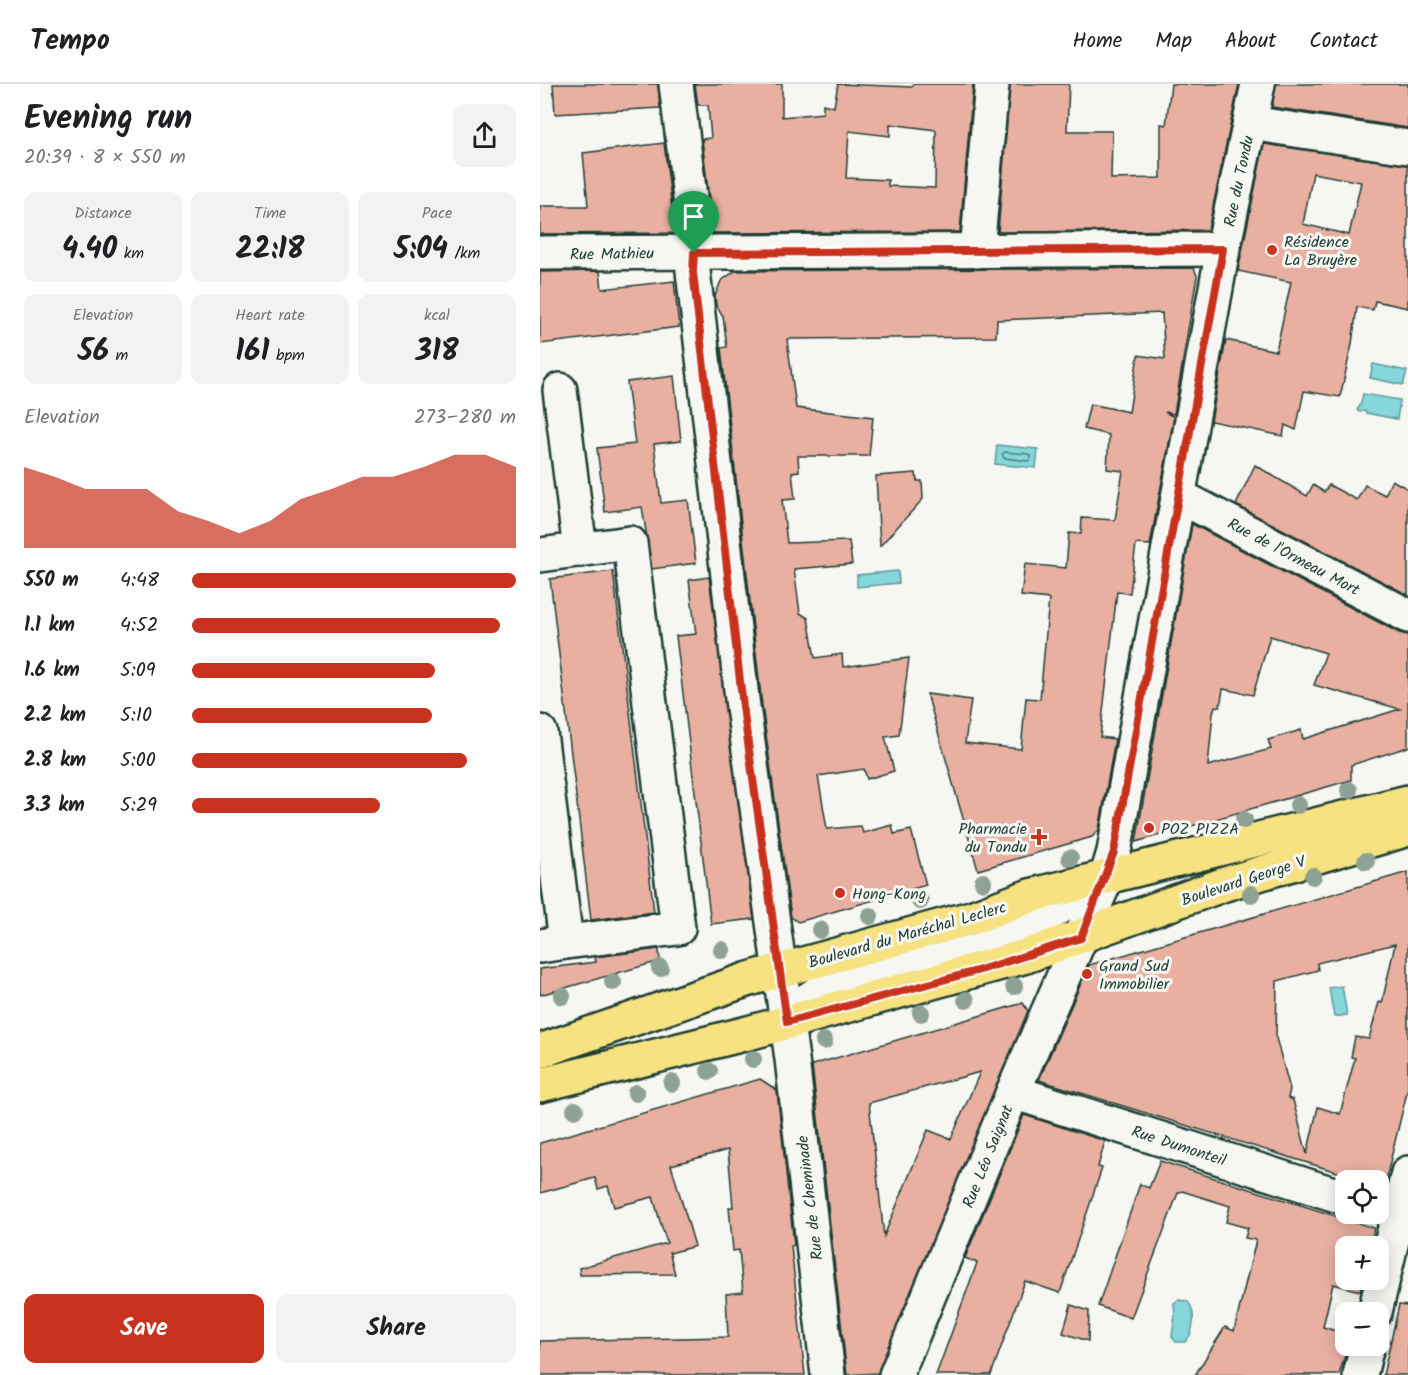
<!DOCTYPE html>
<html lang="en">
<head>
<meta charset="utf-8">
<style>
	:root { --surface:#fff; --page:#f2f2f2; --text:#202124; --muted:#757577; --line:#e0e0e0; --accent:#c8321e }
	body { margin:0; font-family:Kalam,sans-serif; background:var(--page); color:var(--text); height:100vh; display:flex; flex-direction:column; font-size:22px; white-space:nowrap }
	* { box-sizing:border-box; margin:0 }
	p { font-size:20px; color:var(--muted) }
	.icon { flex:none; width:33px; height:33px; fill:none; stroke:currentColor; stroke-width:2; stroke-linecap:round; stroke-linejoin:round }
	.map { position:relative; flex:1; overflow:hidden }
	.panel { display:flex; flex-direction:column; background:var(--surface); width:540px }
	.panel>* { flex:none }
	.buttons { position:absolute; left:795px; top:1086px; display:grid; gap:12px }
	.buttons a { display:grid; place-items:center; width:54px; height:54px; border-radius:12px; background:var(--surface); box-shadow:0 3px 15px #0003; font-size:30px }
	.pin { position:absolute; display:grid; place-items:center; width:51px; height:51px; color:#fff; margin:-62px -26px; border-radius:50% 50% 50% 0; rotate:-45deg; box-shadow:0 0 6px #0007 }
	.pin .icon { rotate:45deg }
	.round { display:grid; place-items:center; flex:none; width:63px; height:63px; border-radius:12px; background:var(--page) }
	.head { display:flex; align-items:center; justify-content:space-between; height:102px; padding:0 24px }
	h1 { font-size:33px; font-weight:700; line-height:45px }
	.stats { display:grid; grid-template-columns:repeat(3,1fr); gap:9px; height:102px; padding:6px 24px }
	.stats div { display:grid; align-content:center; border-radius:12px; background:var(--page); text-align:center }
	.stats b { font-size:30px; font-weight:700 }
	.stats small { font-size:16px; font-weight:400 }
	.stats p { font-size:16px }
	.chart { height:168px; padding:12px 24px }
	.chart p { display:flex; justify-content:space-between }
	.chart svg { width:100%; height:108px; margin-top:6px; fill:var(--accent); opacity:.7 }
	.action { display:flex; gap:12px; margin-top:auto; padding:12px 24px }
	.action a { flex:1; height:69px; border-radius:12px; background:var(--accent); color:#fff; font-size:24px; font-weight:700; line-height:69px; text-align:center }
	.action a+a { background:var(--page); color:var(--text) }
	ul { padding:0 24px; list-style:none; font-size:20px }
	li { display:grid; grid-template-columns:96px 72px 1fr; align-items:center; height:45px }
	li i { height:15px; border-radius:8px; background:var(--accent) }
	header { display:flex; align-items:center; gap:36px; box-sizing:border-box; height:84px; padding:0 30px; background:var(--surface); border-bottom:2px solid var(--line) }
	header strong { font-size:28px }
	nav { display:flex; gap:33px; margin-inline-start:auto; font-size:21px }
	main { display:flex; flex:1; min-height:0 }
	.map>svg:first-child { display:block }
	.water { fill:#86d7dc; stroke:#5d9999; stroke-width:1.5 }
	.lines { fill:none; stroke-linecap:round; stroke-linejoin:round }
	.shore { stroke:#487b77; stroke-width:1.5 }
	.building { fill:#e9b0a2; stroke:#1f3d34; stroke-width:1.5; fill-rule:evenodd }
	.minor-casing { stroke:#1f3d34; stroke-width:38 }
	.major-casing { stroke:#1f3d34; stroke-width:38 }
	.minor { stroke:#f6f6f2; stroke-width:33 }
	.major { stroke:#f7e281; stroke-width:33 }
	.tree { fill:#8ea195 }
	.route-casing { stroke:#fff; stroke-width:12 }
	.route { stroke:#c8321e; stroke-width:8 }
	.poi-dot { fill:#c8321e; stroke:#f6f6f2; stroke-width:2 }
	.labels { text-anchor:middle; stroke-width:6; stroke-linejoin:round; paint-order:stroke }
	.street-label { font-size:16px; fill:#1f3d34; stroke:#f6f6f2 }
	.poi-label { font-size:16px; fill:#1f3d34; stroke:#f6f6f2; text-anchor:start }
</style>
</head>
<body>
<header>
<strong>Tempo</strong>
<nav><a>Home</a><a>Map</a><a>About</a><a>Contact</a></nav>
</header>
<main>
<section class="panel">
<div class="head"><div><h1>Evening run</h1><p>20:39 · 8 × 550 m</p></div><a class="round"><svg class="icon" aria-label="share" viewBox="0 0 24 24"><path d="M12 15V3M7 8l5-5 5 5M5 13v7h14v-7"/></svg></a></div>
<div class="stats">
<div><p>Distance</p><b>4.40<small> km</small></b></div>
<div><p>Time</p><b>22:18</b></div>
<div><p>Pace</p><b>5:04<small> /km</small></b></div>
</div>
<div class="stats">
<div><p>Elevation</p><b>56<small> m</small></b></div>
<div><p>Heart rate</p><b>161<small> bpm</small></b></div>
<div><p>kcal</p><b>318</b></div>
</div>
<div class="chart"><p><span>Elevation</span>273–280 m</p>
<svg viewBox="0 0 160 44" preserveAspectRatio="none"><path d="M0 44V11L10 15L20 20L30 20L40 20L50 29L60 33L70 38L80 33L90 24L100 20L110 15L120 15L130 11L140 6L150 6L160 11V44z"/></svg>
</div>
<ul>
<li><b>550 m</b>4:48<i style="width:100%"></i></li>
<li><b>1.1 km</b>4:52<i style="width:95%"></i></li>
<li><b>1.6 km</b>5:09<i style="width:75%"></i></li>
<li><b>2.2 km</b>5:10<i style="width:74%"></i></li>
<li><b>2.8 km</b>5:00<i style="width:85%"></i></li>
<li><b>3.3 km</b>5:29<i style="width:58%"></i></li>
</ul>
<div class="action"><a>Save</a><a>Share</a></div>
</section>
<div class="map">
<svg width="868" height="1291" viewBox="0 0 868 1291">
	<rect width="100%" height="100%" fill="#f6f6f2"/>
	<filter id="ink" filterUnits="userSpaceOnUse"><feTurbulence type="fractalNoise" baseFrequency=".0167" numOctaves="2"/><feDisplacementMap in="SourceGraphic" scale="12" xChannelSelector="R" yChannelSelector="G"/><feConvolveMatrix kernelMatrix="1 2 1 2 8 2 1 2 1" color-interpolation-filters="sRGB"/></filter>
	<g filter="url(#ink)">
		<g class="water">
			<polygon points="833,280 867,287 863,301 830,294"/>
			<polygon points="823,310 860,316 857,335 826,329 825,327 819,328 817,326 820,322"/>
			<polygon points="457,361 498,365 496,384 455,380"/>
			<polygon points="358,487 359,499 317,503 317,491"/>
			<polygon points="802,902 807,931 794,933 789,904"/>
			<path d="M638,1216L647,1217C657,1226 654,1249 645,1258H636L632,1253L635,1231L634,1219Z"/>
		</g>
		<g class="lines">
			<polygon class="shore" points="465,368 489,370 491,375 488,377 464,374 462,370"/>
		</g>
		<g class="building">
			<polygon points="13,0 118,0 120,24 15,30"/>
			<path d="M155,0H242V33L283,29V20L294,23L298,0L372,3L373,0H433L420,148L173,149L162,55L171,54L168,21H158ZM350,40L396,46L395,104L348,102V96L306,94L309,47L350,52Z"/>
			<polygon points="470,0 529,0 527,47 572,47 571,95 621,94 621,40 626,41 631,0 699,0 668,146 458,148"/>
			<polygon points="736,0 868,0 868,44 732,23"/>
			<polygon points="124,59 135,149 0,150 0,122 48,122 43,69"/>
			<path d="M724,60L868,81V224L835,217L833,226L817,223L812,260L800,313L764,307L756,346L745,341L743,352L671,337L686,256L736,267L751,198L698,187ZM773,89L821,98L809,151L763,140Z"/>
			<polygon points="654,184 657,192 634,330 625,328 634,333 610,461 596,460 590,509 577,508 560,653 575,655 559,746 552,753 438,786 387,610 431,616 425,659 481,665 486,614 500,615 509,515 481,512 485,480 526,484 529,449 541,450 542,434 575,436 583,387 567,385 569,351 544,345 550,320 589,328 598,271 625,275 622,229 457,236 456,253 247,255 256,324 333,333 329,372 258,372 259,387 252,388 255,415 242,416 247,459 309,457 312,480 254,485 260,529 268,534 275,574 302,570 303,583 369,574 359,651 345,653 354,687 327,695 324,685 278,692 287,745 321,742 323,749 352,741 354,750 371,746 386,801 258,838 251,833 222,621 181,264 187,263 183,232 176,221 175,212 181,197 195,187"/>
			<polygon points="60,187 62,205 134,197 139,243 0,260 0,188"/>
			<polygon points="134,292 141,357 114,360 121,419 148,416 156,479 112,485 102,423 65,428 57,364 95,360 87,298"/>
			<polygon points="715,381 767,412 773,401 784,408 789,401 817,416 825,401 845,411 852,396 868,405 868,511 696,421"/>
			<polygon points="376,389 377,397 382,397 383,415 340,462 336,392"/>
			<path d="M652,440L859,549L868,551V663L811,681V696L596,758ZM730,552L786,569L774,601L860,625L763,655L761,646L728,656L731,665L668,682L673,629L675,622L680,623L683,605L713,611Z"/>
			<polygon points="73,487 114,828 51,836 10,495"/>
			<polygon points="169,493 214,835 171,840 136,552 156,550 149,496"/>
			<path d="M868,788V1004L844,1103L838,1101V1096H823L499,996L549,881ZM855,860L842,919L839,918L829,955L815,953L811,973L815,974L800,1030L778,1023L767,1070L753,1016L748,1014L750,1005L736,954L737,897L778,886L777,879Z"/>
			<polygon points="119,865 120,877 0,911 0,885 56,878 55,873"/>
			<path d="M483,919L488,927L338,1289L307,1291L272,981ZM440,988L411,1055L388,1046L344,1152L329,1019Z"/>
			<polygon points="220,995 237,1006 254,1161 251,1162 265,1291 0,1291 0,1257 188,1253 186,1210 203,1208 199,1166 193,1167 189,1123 193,1123 188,1066 131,1081 155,1162 130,1169 129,1167 135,1190 40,1191 39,1184 127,1159 120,1137 113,1113 74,1123 68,1102 58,1105 55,1094 0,1109 0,1059"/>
			<polygon points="484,1031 565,1057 558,1083 562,1084 520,1209 485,1197 451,1291 396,1291 437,1179 425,1174"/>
			<polygon points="620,1077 834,1144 830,1162 806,1162 806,1196 822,1196 820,1207 793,1200 783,1243 806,1250 806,1268 799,1291 655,1291 685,1243 694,1247 716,1156 705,1154 708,1144 686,1138 690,1122 642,1107 638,1109 591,1234 558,1222 600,1100 609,1104"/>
			<polygon points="531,1221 549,1227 548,1257 523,1249"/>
			<polygon points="859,1221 868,1222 868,1291 843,1291"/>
		</g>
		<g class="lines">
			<defs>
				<g id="minor">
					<polyline points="136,0 154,146 153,187 203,623 252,975 288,1291"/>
					<polyline points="710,39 868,63"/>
					<polyline points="437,167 452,0"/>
					<polyline points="0,169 683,165"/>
					<polyline points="20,306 40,466"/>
					<polyline points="639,412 868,532"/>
					<polyline points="0,471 90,459 138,844 26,858"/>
					<polyline points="0,648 26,858 0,862"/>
					<polyline points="390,893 436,867 477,850 562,797"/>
					<polyline points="247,938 269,915 305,891 365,872 415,844"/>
					<polyline points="473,1008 806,1114"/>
					<polyline points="835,1228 868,1089"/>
					<polyline points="356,1291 473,1008 566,795 574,768 683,165 718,0"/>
					<polyline points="820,1291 827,1262"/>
				</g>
				<g id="major">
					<polyline points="0,967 209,895 431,834 490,812 868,718"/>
					<polyline points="0,1001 212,948 486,872 685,800 868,745"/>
				</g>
			</defs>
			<use href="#minor" class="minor-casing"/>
			<use href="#major" class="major-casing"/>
			<use href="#minor" class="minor"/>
			<use href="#major" class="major"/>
		</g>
		<g class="tree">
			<circle cx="809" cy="706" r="9"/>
			<circle cx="758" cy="721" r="9"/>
			<circle cx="704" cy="736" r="9"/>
			<circle cx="530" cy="774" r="9"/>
			<circle cx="826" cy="777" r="9"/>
			<circle cx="773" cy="792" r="9"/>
			<circle cx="443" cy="798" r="9"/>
			<circle cx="711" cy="810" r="9"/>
			<circle cx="380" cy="817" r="9"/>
			<circle cx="330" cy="832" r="9"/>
			<circle cx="280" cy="846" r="9"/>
			<circle cx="182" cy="866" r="9"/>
			<circle cx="120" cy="884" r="9"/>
			<circle cx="73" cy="898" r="9"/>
			<circle cx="474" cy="902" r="9"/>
			<circle cx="22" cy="912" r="9"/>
			<circle cx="426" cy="916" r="9"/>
			<circle cx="381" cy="929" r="9"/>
			<circle cx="284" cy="957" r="9"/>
			<circle cx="213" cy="975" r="9"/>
			<circle cx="169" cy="987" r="9"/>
			<circle cx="132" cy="999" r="9"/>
			<circle cx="96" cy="1009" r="9"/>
			<circle cx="35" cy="1026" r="9"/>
		</g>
	</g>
	<g class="lines" filter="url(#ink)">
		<defs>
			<polygon id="route" points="683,165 574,768 541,854 440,886 247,938 203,623 153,188 154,169"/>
		</defs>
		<use href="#route" class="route-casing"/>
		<use href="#route" class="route"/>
	</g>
	<g class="poi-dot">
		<circle cx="732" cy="166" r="6"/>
		<circle cx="609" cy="744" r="6"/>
		<path d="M496 744h6v6h6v6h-6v6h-6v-6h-6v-6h6z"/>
		<circle cx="300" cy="809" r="6"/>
		<circle cx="547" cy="890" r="6"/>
	</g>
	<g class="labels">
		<g class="street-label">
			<text transform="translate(698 97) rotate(-78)" y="6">Rue du Tondu</text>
			<text transform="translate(72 169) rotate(-1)" y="6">Rue Mathieu</text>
			<text transform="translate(754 472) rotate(28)" y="6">Rue de l'Ormeau Mort</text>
			<text transform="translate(703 796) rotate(-18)" y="6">Boulevard George V</text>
			<text transform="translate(367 850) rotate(-16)" y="6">Boulevard du Maréchal Leclerc</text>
			<text transform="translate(639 1061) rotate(18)" y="6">Rue Dumonteil</text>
			<text transform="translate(447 1072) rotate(-68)" y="6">Rue Léo Saignat</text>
			<text transform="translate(269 1114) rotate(-97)" y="6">Rue de Cheminade</text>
		</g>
		<g class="poi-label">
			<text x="744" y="163">Résidence<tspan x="744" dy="18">La Bruyère</tspan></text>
			<text x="487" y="750" text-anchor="end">Pharmacie<tspan x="487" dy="18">du Tondu</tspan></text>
			<text x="621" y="750">POZ PIZZA</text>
			<text x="312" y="815">Hong-Kong</text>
			<text x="559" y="887">Grand Sud<tspan x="559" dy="18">Immobilier</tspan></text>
		</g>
	</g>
</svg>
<div class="buttons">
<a><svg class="icon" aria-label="locate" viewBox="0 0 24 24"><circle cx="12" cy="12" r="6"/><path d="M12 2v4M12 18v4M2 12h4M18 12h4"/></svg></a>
<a>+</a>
<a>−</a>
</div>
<div class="pin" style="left:154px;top:169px;background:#1e9e55"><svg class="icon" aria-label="arrive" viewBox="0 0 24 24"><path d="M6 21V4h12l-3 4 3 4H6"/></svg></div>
</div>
</main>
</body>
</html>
